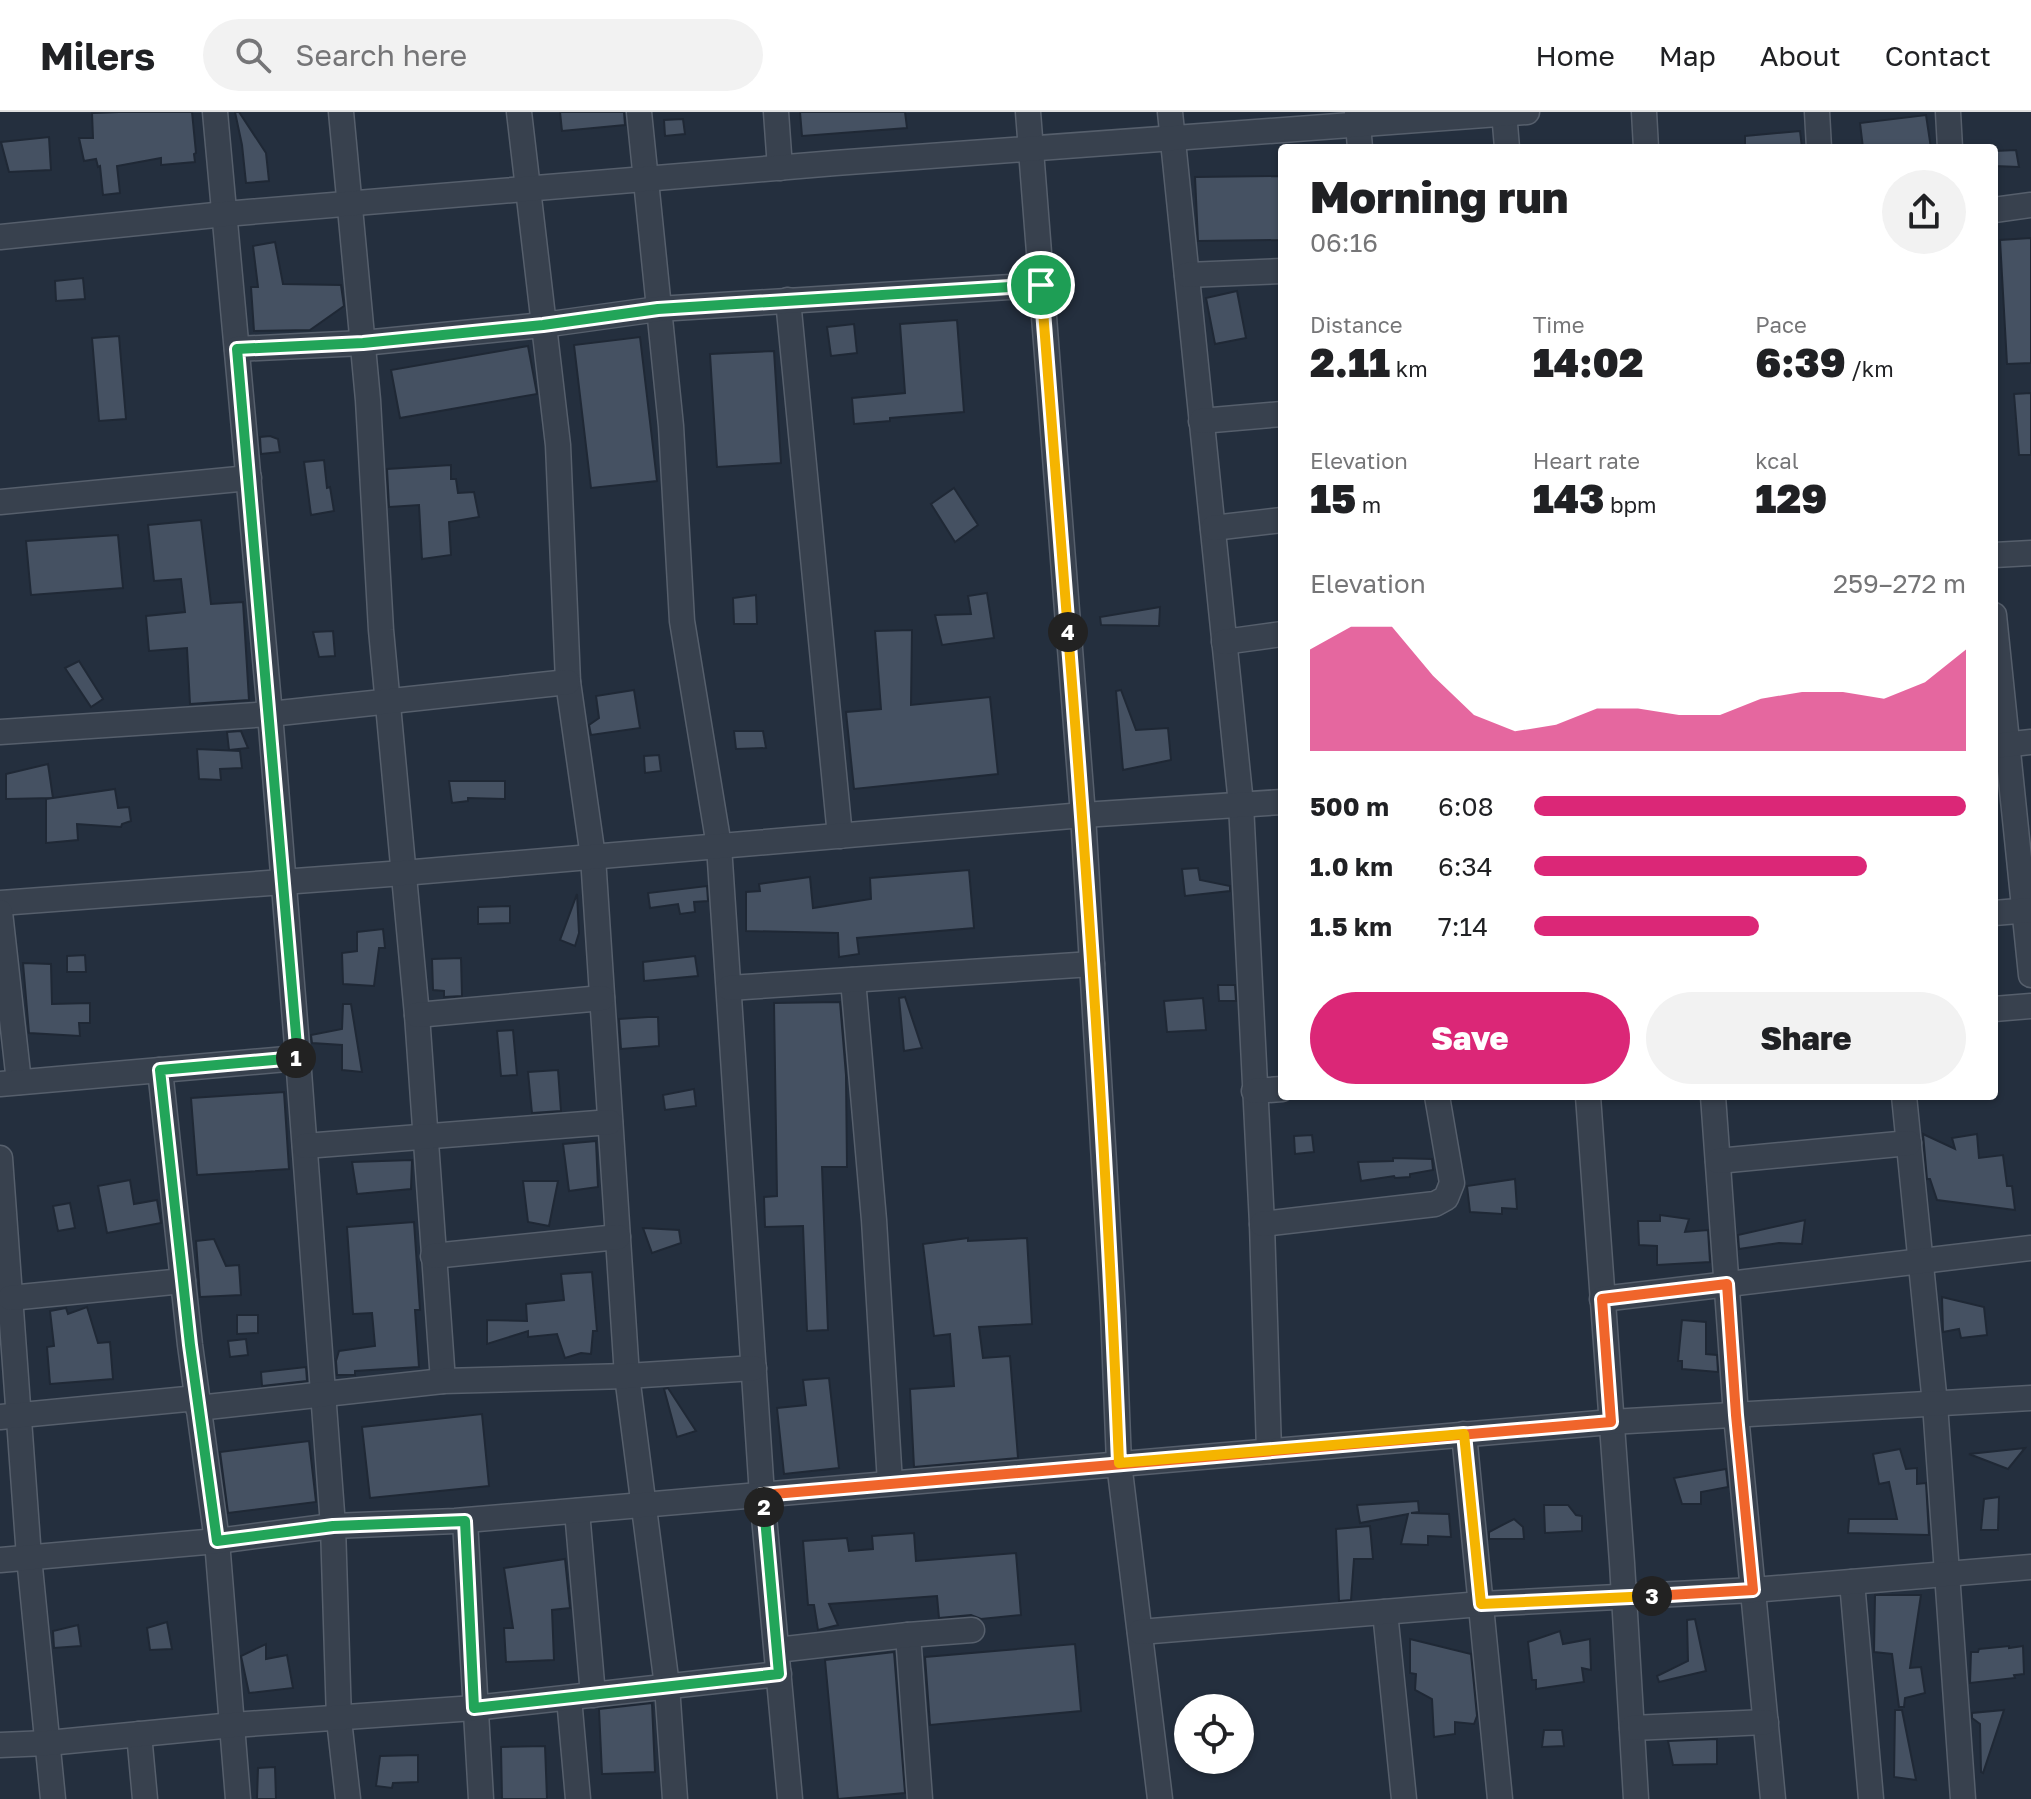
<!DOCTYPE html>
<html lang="en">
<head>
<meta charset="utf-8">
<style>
	:root { --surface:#fff; --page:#f2f2f2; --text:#202124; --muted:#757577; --line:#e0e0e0; --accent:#db2777 }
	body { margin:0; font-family:"Golos Text",sans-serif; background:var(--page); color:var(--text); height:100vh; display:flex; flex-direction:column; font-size:30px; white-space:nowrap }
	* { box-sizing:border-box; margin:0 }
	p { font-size:26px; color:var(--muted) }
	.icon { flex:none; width:44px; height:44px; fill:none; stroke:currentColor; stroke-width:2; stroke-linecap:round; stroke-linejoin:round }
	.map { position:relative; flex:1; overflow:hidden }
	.drawer { position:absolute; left:1278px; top:32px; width:720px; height:956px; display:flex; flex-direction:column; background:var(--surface); border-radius:8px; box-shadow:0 2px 6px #0004 }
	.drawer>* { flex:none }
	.fabs { position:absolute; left:1174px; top:1582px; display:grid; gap:16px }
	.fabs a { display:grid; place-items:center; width:80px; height:80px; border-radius:50%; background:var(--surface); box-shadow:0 2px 6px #0004; font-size:40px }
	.pin { position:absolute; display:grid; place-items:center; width:68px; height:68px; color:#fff; margin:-34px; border:4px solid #fff; border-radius:50%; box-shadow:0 2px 8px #0007 }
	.km { position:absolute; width:40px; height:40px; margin:-20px; border-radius:50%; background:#222; color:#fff; font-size:22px; line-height:40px; text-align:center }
	.round { display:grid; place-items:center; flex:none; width:84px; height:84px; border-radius:42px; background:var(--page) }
	.headline { display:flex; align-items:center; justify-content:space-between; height:136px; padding:0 32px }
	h1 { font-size:44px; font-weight:800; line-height:60px }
	.stats { display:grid; grid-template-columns:repeat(3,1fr); gap:12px; height:136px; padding:8px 32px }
	.stats div { display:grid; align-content:center }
	.stats b { font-size:40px; font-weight:800 }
	.stats small { font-size:22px; font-weight:400 }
	.stats p { font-size:22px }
	.chart { height:224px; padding:16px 32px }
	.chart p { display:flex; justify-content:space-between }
	.chart svg { width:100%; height:144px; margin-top:8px; fill:var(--accent); opacity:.7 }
	.primary-button { display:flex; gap:16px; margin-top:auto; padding:16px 32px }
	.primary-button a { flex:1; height:92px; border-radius:48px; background:var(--accent); color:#fff; font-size:32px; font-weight:800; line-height:92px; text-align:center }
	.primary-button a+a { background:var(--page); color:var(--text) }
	ul { padding:0 32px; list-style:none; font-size:26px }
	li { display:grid; grid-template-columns:128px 96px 1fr; align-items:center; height:60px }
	li i { height:20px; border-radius:10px; background:var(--accent) }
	header { display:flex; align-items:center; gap:48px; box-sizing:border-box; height:112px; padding:0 40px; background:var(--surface); border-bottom:2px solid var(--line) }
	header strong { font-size:38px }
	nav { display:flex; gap:44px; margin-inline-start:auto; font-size:28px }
	.search { width:560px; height:72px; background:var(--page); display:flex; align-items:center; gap:20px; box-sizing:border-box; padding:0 28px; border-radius:44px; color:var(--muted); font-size:30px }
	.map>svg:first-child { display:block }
	.building { fill:#455162; stroke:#1f2835; stroke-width:2 }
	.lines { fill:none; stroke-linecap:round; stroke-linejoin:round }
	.minor-casing { stroke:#565f6c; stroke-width:27 }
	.minor { stroke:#38414e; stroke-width:24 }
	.split-1-casing { stroke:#fff; stroke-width:16 }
	.split-2-casing { stroke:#fff; stroke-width:16 }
	.split-3-casing { stroke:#fff; stroke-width:16 }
	.split-4-casing { stroke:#fff; stroke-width:16 }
	.split-5-casing { stroke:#fff; stroke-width:16 }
	.split-1 { stroke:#22a559; stroke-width:10 }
	.split-2 { stroke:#22a559; stroke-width:10 }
	.split-3 { stroke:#f0652b; stroke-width:10 }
	.split-4 { stroke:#f5b400; stroke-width:10 }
	.split-5 { stroke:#f5b400; stroke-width:10 }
</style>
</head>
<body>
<header>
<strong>Milers</strong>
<div class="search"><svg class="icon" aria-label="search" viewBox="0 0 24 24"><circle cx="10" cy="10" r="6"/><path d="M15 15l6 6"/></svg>Search here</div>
<nav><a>Home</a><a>Map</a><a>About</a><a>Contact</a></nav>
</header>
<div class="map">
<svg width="2031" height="1687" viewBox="0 0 2031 1687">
	<rect width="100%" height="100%" fill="#242f3e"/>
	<g class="building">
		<polygon points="119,0 192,0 196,41 194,42 195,50 161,53 161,46 117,54 120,81 103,83 100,54 98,55 96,47 84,49 79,26 93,26 92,1"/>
		<polygon points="235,0 239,0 266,41 269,69 246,71 242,33"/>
		<polygon points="560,0 624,0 625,13 562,19"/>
		<polygon points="800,0 905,0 907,16 802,24"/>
		<polygon points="1926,3 1931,36 1863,36 1860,11"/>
		<polygon points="683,7 685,22 665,24 664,8"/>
		<polygon points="1800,19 1802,36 1745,36 1745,24"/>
		<polygon points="49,25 51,58 9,60 1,30"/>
		<polygon points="2016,38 2019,55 1994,54 1994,39"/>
		<polygon points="1282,64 1282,128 1198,129 1195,65"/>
		<polygon points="2031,126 2031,251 2007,252 2000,128"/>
		<polygon points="275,130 283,172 341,173 344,194 310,218 254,219 251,175 258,175 253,134"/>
		<polygon points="83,166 85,187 56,189 55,169"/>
		<polygon points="1237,179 1246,226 1215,232 1206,186"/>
		<polygon points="957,208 964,300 890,306 890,309 854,312 852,286 905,281 900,212"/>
		<polygon points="854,212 857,241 831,244 827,215"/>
		<polygon points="119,224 126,307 99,309 92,226"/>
		<polygon points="640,225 657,369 591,376 574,233"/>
		<polygon points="528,234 537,282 400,306 391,258"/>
		<polygon points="774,239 781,351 717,355 710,242"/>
		<polygon points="2031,281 2031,343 2019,343 2014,282"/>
		<polygon points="270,324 278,327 280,340 261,342 260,325"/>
		<polygon points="324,348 327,376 330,375 334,399 311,403 304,350"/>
		<polygon points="451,353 451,367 456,367 458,381 474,380 479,405 449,410 451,443 422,447 419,393 389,395 387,357"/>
		<polygon points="954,376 978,413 955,430 931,392"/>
		<polygon points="201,408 211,492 243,490 249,588 190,592 187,536 149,539 146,504 185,500 181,467 154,469 148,413"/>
		<polygon points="118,423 123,476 31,483 26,429"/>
		<polygon points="987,481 994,526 942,533 935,503 971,502 968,484"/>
		<polygon points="756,483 757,512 734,512 733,486"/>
		<polygon points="1160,495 1159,514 1101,513 1100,505"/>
		<polygon points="912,518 911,593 990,585 998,662 854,677 846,600 881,597 875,519"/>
		<polygon points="333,519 335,544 319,545 313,520"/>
		<polygon points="79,549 103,587 91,595 65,556"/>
		<polygon points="634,578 640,616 591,623 589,613 599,606 596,584"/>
		<polygon points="1121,578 1136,618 1168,616 1171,648 1123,658 1116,579"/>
		<polygon points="241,619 248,636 229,638 227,620"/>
		<polygon points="734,619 763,619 766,636 736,637"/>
		<polygon points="197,637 240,639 242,656 220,657 221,668 199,667"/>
		<polygon points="659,643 661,659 645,661 644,644"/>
		<polygon points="48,652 53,686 6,687 6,662"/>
		<polygon points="449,669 505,669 505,687 468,686 468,689 452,691"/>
		<polygon points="115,677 118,696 129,695 131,709 122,712 121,715 77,712 78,728 46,731 46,687"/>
		<polygon points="1198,756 1200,768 1230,774 1230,779 1185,784 1182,757"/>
		<polygon points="969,758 974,816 857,826 859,842 839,845 838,821 746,819 746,780 760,779 759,772 810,765 813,796 871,787 870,766"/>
		<polygon points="707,774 708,789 694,790 695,800 680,802 678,792 650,796 648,781"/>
		<polygon points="577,782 579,821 575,834 560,828"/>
		<polygon points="510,794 510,811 478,812 478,795"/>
		<polygon points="383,817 385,836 379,836 374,874 343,872 342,841 357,839 357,820"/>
		<polygon points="85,843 86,860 67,860 67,844"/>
		<polygon points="695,844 698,864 644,869 643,850"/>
		<polygon points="461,846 462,884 444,885 444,879 433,878 432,847"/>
		<polygon points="23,851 51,852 52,892 90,891 90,911 79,911 80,924 29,921"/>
		<polygon points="1218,873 1235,873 1236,889 1219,889"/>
		<polygon points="905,885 922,936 904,939 899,886"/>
		<polygon points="1203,886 1206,918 1167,920 1164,889"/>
		<polygon points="840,890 846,963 847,1055 822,1055 828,1218 807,1219 803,1114 765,1115 764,1085 777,1084 774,891"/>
		<polygon points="343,892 351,892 362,960 342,958 342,933 312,931 311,923 342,917"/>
		<polygon points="648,905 658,905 659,934 621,937 619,907"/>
		<polygon points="513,918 517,963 501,964 497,919"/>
		<polygon points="558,958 561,999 532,1001 528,960"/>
		<polygon points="694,977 696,994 665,998 663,983"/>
		<polygon points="284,980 289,1057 197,1063 191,986"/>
		<polygon points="1923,1022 1955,1037 1952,1026 1977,1022 1979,1046 2003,1043 2007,1074 2012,1074 2015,1098 1937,1088 1930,1067 1927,1067"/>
		<polygon points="1312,1023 1314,1040 1295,1042 1294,1024"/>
		<polygon points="596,1029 598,1075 569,1079 563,1032"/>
		<polygon points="1393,1046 1432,1047 1433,1058 1410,1062 1410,1065 1395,1066 1394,1064 1361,1069 1358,1050 1393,1049"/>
		<polygon points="412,1048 411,1077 357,1082 352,1050"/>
		<polygon points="1515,1067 1517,1097 1502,1096 1502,1102 1470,1100 1467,1074"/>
		<polygon points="130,1068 134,1092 157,1088 161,1111 107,1121 98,1074"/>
		<polygon points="523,1069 558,1069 549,1114 528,1110"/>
		<polygon points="70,1091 75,1116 58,1119 53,1094"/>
		<polygon points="1660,1103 1689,1107 1685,1120 1708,1118 1710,1150 1657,1153 1657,1134 1639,1133 1638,1109 1660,1109"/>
		<polygon points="1805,1108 1802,1132 1779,1131 1739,1137 1738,1123"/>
		<polygon points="414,1110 420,1198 415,1198 419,1255 355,1259 355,1263 337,1263 336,1249 339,1239 375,1234 372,1201 353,1202 347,1115"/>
		<polygon points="643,1116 679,1118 681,1131 652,1141"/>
		<polygon points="968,1126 968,1129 1027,1126 1032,1212 979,1215 983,1246 1010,1244 1018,1346 914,1355 910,1277 954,1274 950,1222 934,1224 923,1132"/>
		<polygon points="214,1127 226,1154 239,1153 241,1183 200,1185 196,1129"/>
		<polygon points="592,1160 597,1219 593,1219 591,1242 581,1241 565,1246 557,1222 528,1225 528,1219 487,1232 487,1208 527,1209 526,1192 564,1188 561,1162"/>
		<polygon points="1942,1185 1984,1195 1987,1223 1961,1226 1959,1217 1943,1220"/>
		<polygon points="87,1195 98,1231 110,1230 113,1267 50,1272 47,1235 54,1234 50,1199 66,1196 68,1202"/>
		<polygon points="237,1203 258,1203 258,1221 237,1222"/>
		<polygon points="1682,1208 1706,1210 1706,1242 1717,1243 1718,1260 1682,1257 1682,1249 1678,1249"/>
		<polygon points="246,1227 248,1243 230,1245 228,1229"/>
		<polygon points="306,1255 307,1269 262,1274 261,1260"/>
		<polygon points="829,1266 839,1356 784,1362 777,1296 806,1293 803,1268"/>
		<polygon points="668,1276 696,1319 677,1325 664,1277"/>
		<polygon points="482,1302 489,1374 370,1386 362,1315"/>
		<polygon points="309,1329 316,1390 228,1401 220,1340"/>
		<polygon points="2025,1336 2008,1357 1969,1342"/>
		<polygon points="1900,1337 1906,1357 1917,1356 1917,1372 1926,1371 1929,1423 1848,1421 1849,1407 1897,1407 1889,1370 1879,1372 1873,1342"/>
		<polygon points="1726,1357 1728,1375 1701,1380 1701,1392 1682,1392 1674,1366"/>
		<polygon points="1999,1385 1998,1418 1981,1418 1984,1387"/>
		<polygon points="1418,1389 1419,1400 1411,1401 1449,1402 1451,1425 1428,1424 1428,1433 1401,1432 1408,1402 1360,1411 1357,1393"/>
		<polygon points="1544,1393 1568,1393 1576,1403 1582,1404 1582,1419 1545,1421"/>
		<polygon points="1514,1407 1523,1415 1524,1427 1489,1427 1489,1420"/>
		<polygon points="1370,1414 1373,1447 1354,1447 1351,1488 1339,1489 1336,1417"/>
		<polygon points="914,1421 916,1449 1016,1441 1021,1503 981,1507 971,1503 939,1506 937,1484 829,1492 838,1513 818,1518 814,1493 808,1493 803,1429 847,1426 849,1439 873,1437 872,1424"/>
		<polygon points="565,1447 570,1496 552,1498 554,1548 506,1550 504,1516 513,1516 504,1456"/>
		<polygon points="1875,1483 1921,1483 1910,1556 1921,1555 1925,1581 1905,1586 1904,1595 1899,1595 1892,1542 1874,1540"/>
		<polygon points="1695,1507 1706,1559 1659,1570 1657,1564 1688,1549 1687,1508"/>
		<polygon points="167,1510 172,1537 150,1538 147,1516"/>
		<polygon points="78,1513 81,1534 54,1536 53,1519"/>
		<polygon points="1560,1519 1563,1532 1590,1527 1591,1558 1582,1556 1584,1570 1536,1577 1536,1568 1532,1568 1528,1530"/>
		<polygon points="1410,1527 1471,1542 1477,1604 1474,1612 1455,1610 1455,1622 1434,1625 1432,1587 1415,1578 1416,1562 1410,1561"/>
		<polygon points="266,1532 266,1547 287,1543 293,1576 249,1581 241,1544"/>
		<polygon points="1075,1532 1081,1599 930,1613 925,1545"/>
		<polygon points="2009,1534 2009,1536 2023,1534 2024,1562 2014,1563 2015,1566 1970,1571 1971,1540 1978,1540 1979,1537"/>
		<polygon points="894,1540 905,1681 838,1687 825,1548"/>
		<polygon points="652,1591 655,1660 602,1662 599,1597"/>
		<polygon points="1895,1598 1902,1598 1916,1668 1894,1665"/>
		<polygon points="2004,1598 1983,1661 1981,1660 1980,1612 1972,1606 1972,1601"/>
		<polygon points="1544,1618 1562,1618 1564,1634 1542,1635"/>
		<polygon points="1717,1627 1717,1652 1673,1653 1668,1629"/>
		<polygon points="545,1634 547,1687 502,1687 501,1635"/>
		<polygon points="418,1643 418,1670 393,1671 392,1676 376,1674 380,1644"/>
		<polygon points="275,1655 276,1687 257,1687 258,1656"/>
	</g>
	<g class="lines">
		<defs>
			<g id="minor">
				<polyline points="215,0 270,602 298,946 333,1414 339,1608 348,1687"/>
				<polyline points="341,0 368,288 381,518 417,903 443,1269"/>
				<polyline points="519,0 558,333 568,570 593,745 627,1264 667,1574 675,1687"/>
				<polyline points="639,0 671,314 682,509 719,734 762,1383 790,1687"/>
				<polyline points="776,0 780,56"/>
				<polyline points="1028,0 1083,703 1113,1199 1119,1351 1160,1687"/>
				<polyline points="1170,0 1241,692 1262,1112 1269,1339"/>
				<polyline points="1357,0 1360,36"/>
				<polyline points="1504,0 1507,36"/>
				<polyline points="1644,0 1646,36"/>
				<polyline points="1817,0 1819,36"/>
				<polyline points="1948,0 1950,36"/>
				<polyline points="1994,98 2031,93"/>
				<polyline points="0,125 225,102 835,51 1527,0"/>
				<polyline points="1187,163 1282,159"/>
				<polyline points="788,188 840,724"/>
				<polyline points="237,237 363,231 543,213 658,197 1041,173"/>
				<polyline points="1201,309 1282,302"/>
				<polyline points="0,390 249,366"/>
				<polyline points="1213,416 1282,408"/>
				<polyline points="1994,443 2031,441"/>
				<polyline points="1994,503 2031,863"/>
				<polyline points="1224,530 1282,522"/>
				<polyline points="0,620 270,602 568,570"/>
				<polyline points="1994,634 2031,630"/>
				<polyline points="0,791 403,761 1083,703 1282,690"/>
				<polyline points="0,800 19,970"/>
				<polyline points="1994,801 2031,798"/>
				<polyline points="853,868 874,1108 890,1371"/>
				<polyline points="729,876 1092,852"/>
				<polyline points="1994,897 2031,894"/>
				<polyline points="417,903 602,886"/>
				<polyline points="160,958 190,1233 217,1429 238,1687"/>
				<polyline points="0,972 298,946"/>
				<polyline points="1254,979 1282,977"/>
				<polyline points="1588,984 1622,1451 1636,1687"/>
				<polyline points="1713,984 1736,1303 1773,1687"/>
				<polyline points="1904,984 1935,1292 1963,1687"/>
				<polyline points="305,1034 610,1010"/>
				<polyline points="0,1046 29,1445 53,1687"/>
				<polyline points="1718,1049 1909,1031"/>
				<polyline points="1262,1112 1435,1092 1446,1086 1452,1071 1437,984"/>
				<polyline points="433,1144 618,1125"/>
				<polyline points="10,1186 183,1169"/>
				<polyline points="1602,1187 2031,1136"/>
				<polyline points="198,1296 443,1269 627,1264 754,1256"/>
				<polyline points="0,1305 197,1286"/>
				<polyline points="1464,1322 1500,1687"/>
				<polyline points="577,1399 593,1583"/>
				<polyline points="465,1409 481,1687"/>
				<polyline points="0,1448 217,1429 333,1414 455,1409 1611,1310 2031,1286"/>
				<polyline points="1852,1470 1871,1687"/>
				<polyline points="1385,1500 1404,1687"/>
				<polyline points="1140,1520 1481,1492 1753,1478 2031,1455"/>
				<polyline points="908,1523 920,1687"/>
				<polyline points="777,1538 908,1523 972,1518"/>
				<polyline points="569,1586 578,1687"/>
				<polyline points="1632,1616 1766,1610"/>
				<polyline points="139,1622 145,1687"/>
				<polyline points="0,1633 48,1631 233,1613 474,1596 779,1562"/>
			</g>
		</defs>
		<use href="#minor" class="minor-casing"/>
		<use href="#minor" class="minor"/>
	</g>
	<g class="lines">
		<defs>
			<polyline id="split-1" points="296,946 298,946 237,237 363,231 543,213 658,197 1041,173"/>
			<polyline id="split-2" points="296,946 160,958 190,1233 217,1429 333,1414 465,1409 474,1596 779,1562 764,1395"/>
			<polyline id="split-3" points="764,1395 762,1383 1611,1310 1602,1187 1727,1172 1736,1303 1753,1478 1652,1484"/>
			<path id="split-4" d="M1068,520C1090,797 1108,1074 1119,1351L1464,1322L1481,1492L1652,1484"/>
			<polyline id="split-5" points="1041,173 1068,520"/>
		</defs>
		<use href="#split-1" class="split-1-casing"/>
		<use href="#split-2" class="split-2-casing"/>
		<use href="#split-3" class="split-3-casing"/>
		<use href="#split-4" class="split-4-casing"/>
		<use href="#split-5" class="split-5-casing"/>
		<use href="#split-1" class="split-1"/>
		<use href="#split-2" class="split-2"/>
		<use href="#split-3" class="split-3"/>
		<use href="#split-4" class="split-4"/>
		<use href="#split-5" class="split-5"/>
	</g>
</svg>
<div class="fabs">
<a><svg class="icon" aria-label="locate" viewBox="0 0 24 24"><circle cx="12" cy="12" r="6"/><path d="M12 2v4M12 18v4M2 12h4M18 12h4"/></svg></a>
</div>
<div class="pin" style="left:1041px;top:173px;background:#1e9e55"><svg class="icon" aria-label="arrive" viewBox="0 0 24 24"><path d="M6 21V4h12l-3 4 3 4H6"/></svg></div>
<b class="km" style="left:296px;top:946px">1</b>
<b class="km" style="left:764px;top:1395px">2</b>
<b class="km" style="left:1652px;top:1484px">3</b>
<b class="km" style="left:1068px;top:520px">4</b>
<section class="drawer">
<div class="headline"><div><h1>Morning run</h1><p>06:16</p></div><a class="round"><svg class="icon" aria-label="share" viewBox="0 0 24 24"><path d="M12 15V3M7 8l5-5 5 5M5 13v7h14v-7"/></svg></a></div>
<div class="stats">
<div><p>Distance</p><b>2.11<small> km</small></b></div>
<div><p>Time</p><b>14:02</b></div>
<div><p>Pace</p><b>6:39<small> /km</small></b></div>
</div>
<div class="stats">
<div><p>Elevation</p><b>15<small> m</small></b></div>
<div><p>Heart rate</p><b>143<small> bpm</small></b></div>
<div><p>kcal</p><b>129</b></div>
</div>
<div class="chart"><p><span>Elevation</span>259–272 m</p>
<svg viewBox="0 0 160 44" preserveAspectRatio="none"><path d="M0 44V13L10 6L20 6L30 21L40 33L50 38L60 36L70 31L80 31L90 33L100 33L110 28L120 26L130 26L140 28L150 23L160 13V44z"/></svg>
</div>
<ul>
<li><b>500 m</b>6:08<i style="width:100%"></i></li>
<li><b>1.0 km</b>6:34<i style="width:77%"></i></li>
<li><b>1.5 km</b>7:14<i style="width:52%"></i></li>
</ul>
<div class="primary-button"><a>Save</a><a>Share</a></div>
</section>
</div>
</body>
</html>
